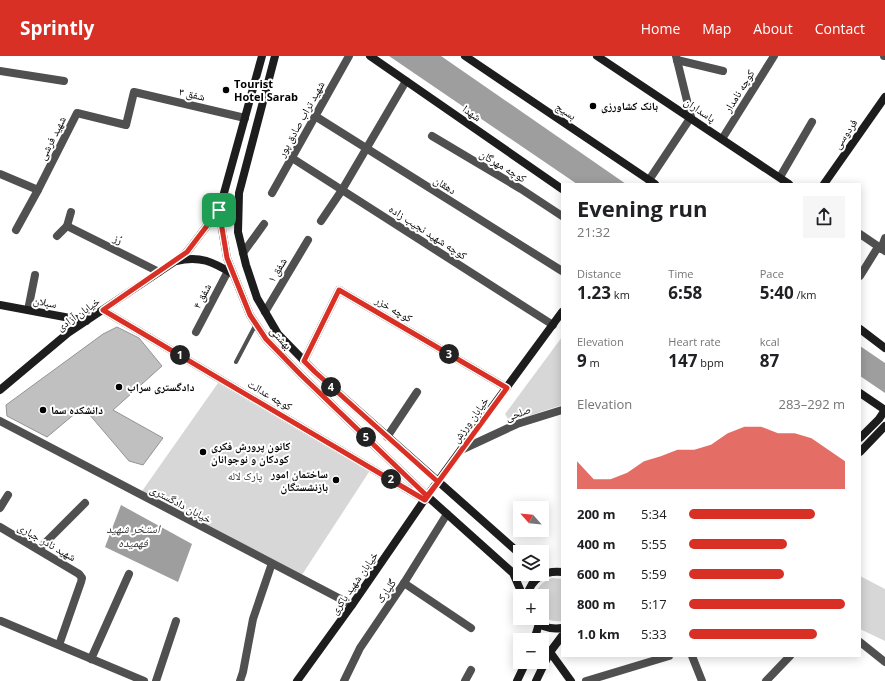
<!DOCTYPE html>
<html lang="en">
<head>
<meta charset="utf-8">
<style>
	:root { --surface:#fff; --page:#f6f6f6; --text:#202124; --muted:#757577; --accent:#d93025 }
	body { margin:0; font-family:"Open Sans","Noto Naskh Arabic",sans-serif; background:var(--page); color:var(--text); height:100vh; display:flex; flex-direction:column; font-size:15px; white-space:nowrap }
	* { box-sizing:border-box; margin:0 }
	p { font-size:13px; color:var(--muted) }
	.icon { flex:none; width:22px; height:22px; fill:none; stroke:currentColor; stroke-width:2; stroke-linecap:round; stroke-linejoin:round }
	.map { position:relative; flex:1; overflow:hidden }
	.drawer { position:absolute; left:561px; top:127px; width:300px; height:474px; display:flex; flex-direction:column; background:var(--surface); border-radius:0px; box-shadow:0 2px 10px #0003 }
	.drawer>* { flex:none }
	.needle { width:26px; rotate:297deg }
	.buttons { position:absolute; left:513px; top:445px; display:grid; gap:8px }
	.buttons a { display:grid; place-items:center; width:36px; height:36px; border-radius:0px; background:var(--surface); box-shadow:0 2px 10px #0003; font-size:20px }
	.pin { position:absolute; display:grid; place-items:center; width:34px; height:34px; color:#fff; margin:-17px; border-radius:8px; box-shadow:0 2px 6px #0006 }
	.km { position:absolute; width:20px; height:20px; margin:-10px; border-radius:50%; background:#222; color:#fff; font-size:11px; line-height:20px; text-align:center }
	.round { display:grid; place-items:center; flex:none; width:42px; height:42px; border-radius:0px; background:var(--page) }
	.overview { display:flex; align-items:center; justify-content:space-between; height:68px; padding:0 16px }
	h1 { font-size:22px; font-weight:700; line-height:30px }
	.stats { display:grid; grid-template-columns:repeat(3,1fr); gap:6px; height:68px; padding:4px 16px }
	.stats div { display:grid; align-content:center }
	.stats b { font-size:17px; font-weight:700 }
	.stats small { font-size:11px; font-weight:400 }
	.stats p { font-size:11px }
	.chart { height:112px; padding:8px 16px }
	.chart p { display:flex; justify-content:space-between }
	.chart svg { width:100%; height:72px; margin-top:4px; fill:var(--accent); opacity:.7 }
	ul { padding:0 16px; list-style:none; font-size:13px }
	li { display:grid; grid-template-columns:64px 48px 1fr; align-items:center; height:30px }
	li i { height:10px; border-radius:5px; background:var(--accent) }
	header { display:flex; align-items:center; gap:24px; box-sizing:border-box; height:56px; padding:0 20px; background:var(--accent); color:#fff }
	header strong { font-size:19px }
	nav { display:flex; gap:22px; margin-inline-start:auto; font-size:14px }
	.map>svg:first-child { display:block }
	.green { fill:#d7d7d7 }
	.water { fill:#9e9e9e }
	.building { fill:#c0c0c0; stroke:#949494 }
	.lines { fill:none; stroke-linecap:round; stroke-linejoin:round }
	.lane { stroke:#505050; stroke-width:4 }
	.street { stroke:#505050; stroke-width:8 }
	.secondary { stroke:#1d1d1d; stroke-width:8 }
	.route-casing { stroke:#fff; stroke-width:8 }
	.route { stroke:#d93025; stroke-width:5 }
	.poi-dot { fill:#000; stroke:#fff; stroke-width:1.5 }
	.labels { text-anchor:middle; stroke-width:4; stroke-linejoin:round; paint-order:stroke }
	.poi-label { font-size:11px; font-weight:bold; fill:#000; stroke:#fff; text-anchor:start }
	.street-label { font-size:11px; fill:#000; stroke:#fff }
	.park-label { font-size:11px; fill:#2e2e2e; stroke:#fff }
	.water-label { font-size:12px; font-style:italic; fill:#3f3f3f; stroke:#fff }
</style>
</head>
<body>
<header>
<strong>Sprintly</strong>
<nav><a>Home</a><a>Map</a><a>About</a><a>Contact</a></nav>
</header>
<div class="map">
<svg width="885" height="625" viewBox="0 0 885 625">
	<rect width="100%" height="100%" fill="#fff"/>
	<g class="green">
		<polygon points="562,281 562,349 510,366 505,358"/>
		<polygon points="218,327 369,416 298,525 140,438"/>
		<polygon points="860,520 885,533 885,585 860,573"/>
		<path d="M552,522L562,523V565C554,566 549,564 543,561L542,540H535C537,530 543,526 552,522Z"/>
	</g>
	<g class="water">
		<polygon points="389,0 441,0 626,128 577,128"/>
		<polygon points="860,290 885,307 885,337 860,320"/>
		<polygon points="121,449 192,488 178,526 105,491"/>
	</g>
	<polygon class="building" points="117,271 139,282 162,310 113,354 163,382 143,409 129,405 83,351 47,381 7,360 6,349 103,278"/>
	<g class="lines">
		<polyline class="lane" points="236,306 256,268"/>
		<g class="street">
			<polyline points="884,0 885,0"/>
			<polyline points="677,4 723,15"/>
			<polyline points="0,15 64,25"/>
			<polyline points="315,60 562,215"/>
			<polyline points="432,80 521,133 562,160"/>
			<polyline points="722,83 774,0"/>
			<polyline points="292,102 553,269"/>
			<polyline points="0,118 38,134"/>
			<polyline points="780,121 812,66"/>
			<polyline points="649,124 691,61 676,0"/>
			<polyline points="272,137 349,0"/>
			<polyline points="321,165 342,134 406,25"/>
			<polyline points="67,170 159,216"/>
			<polyline points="16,174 38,134 77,57 126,69 134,36 245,62"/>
			<polyline points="860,178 885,195"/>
			<polyline points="57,180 67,170 71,156"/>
			<polyline points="881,193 885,182"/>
			<polyline points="243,197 264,168"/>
			<polyline points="860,220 878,191"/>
			<polyline points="28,254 35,219"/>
			<polyline points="103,254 425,444"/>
			<polyline points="265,256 308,184"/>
			<polyline points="196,276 228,215"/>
			<polyline points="304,305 339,234 507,332"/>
			<polyline points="0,365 352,549"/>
			<polyline points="387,381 417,336"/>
			<polyline points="461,394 517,368 562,354"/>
			<polyline points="0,452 8,439"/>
			<polyline points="0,471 79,518 82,522 81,526 59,589"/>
			<polyline points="39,493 85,447"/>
			<polyline points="404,527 471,572"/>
			<polyline points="1,565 144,625"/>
			<polyline points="860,586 885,606"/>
			<polyline points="692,600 702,625"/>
			<polyline points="91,603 129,518"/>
			<polyline points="156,625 176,565"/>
			<polyline points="240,625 243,616 253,563 271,510"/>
			<polyline points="344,625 360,592 404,527 447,458"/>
			<polyline points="465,625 471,614"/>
			<polyline points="586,625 669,600"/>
			<polyline points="766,625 790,600"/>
		</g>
		<g class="secondary">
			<polyline points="262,0 219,155 227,202 250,259 266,283 301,319 427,440 513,517 523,540"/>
			<polyline points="275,0 239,137 238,176 246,209 257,242 278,278 315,316 520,498"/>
			<polyline points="370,0 562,133"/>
			<polyline points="465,0 655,128"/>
			<polyline points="597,0 789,128"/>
			<polyline points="824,128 885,41"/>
			<path d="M176,205C200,199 213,206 233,218"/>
			<polyline points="0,249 86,265"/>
			<polyline points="860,273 885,292"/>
			<polyline points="0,334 68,277 174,206 187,196 219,154"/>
			<polyline points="860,337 885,354"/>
			<polyline points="860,382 879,363 885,354"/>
			<polyline points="860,396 885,370"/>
			<path d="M527,540C531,523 544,514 562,516"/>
			<path d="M532,562C541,571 550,574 562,572"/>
			<polyline points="534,584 539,568"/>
			<polyline points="550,596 571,625"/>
			<polyline points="297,625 352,549 427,440 562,256"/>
			<polyline points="517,625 526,606"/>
			<polyline points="536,625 550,596 562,580"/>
		</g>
	</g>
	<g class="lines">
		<defs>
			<polyline id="route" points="219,154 187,196 103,254 425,444 507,332 339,234 304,305 315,316 438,426 427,440 301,319 266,283 250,259 227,202 219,154"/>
		</defs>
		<use href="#route" class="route-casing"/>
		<use href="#route" class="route"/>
	</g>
	<g class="poi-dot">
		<circle cx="226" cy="34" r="4"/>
		<circle cx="593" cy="50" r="4"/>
		<circle cx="119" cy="331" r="4"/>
		<circle cx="43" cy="354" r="4"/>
		<circle cx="203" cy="396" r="4"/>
		<circle cx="336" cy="424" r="4"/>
	</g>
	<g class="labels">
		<g class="poi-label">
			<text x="234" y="32">Tourist<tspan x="234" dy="13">Hotel Sarab</tspan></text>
			<text x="601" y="54">بانک کشاورزی</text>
			<text x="127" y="335">دادگستری سراب</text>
			<text x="51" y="358">دانشکده سما</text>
			<text x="211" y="394">کانون پرورش فکری<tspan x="211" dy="13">کودکان و نوجوانان</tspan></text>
			<text x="328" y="422" text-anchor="end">ساختمان امور<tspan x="328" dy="13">بازنشستگان</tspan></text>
		</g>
		<g class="street-label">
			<text transform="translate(739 35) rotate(-58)" y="4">کوچه نامدار</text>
			<text transform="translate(192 38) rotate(13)" y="4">شفق ۳</text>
			<text transform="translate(700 54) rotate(34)" y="4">پاسداران</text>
			<text transform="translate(566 55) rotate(34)" y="4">بسیج</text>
			<text transform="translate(472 57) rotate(35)" y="4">شهدا</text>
			<text transform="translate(301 63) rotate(-61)" y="4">شهید تراب صادق پور</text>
			<text transform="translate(845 78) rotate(-55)" y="4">فردوسی</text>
			<text transform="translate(52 82) rotate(-63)" y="4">شهید فرشی</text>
			<text transform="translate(503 110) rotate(31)" y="4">کوچه مهرگان</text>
			<text transform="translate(445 129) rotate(32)" y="4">دهقان</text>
			<text transform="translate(428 176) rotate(33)" y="4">کوچه شهید نجیب زاده</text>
			<text transform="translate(118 183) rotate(27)" y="4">رُز</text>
			<text transform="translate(277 214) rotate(-59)" y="4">شفق ۱</text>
			<text transform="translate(202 240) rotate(-63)" y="4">شفق ۴</text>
			<text transform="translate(45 246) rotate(11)" y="4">سبلان</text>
			<text transform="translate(394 253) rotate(30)" y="4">کوچه خزر</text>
			<text transform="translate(78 258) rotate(-35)" y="4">خیابان آزادی</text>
			<text transform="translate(281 282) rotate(48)" y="4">بهشتی</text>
			<text transform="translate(270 339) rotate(30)" y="4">کوچه عدالت</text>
			<text transform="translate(518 357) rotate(-20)" y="4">صلحی</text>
			<text transform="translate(470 364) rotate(-54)" y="4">خیابان ورزش</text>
			<text transform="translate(181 448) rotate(28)" y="4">خیابان دادگستری</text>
			<text transform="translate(47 486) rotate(30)" y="4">شهید نادر جباری</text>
			<text transform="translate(354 527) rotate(-55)" y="4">خیابان شهید باکری</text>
			<text transform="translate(386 535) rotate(-56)" y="4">گلپارک</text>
		</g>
		<g class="park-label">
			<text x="245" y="424">پارک لاله</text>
		</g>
		<g class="water-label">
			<text x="133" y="477">استخر شهید<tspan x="133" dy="14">فهمیده</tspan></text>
		</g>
	</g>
</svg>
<div class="buttons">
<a><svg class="needle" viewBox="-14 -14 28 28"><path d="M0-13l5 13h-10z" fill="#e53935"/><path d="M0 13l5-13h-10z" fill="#757577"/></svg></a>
<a><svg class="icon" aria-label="layers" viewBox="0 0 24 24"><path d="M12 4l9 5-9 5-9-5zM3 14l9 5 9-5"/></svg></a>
<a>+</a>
<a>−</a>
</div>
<div class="pin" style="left:219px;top:154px;background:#1e9e55"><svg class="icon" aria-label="arrive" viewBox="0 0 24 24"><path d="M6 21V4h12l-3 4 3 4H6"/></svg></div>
<b class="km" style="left:180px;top:299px">1</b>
<b class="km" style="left:391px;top:423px">2</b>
<b class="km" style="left:449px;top:298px">3</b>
<b class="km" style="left:331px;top:331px">4</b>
<b class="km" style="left:366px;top:381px">5</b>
<section class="drawer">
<div class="overview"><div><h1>Evening run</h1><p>21:32</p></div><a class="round"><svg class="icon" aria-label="share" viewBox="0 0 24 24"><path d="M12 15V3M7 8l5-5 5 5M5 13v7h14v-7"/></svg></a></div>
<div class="stats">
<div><p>Distance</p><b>1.23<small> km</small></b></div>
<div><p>Time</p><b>6:58</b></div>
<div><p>Pace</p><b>5:40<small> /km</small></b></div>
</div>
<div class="stats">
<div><p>Elevation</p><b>9<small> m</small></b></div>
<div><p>Heart rate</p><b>147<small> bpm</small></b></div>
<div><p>kcal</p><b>87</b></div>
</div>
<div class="chart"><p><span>Elevation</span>283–292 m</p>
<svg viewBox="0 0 160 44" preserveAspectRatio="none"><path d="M0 44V27L10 38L20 38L30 34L40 27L50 24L60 20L70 20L80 17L90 10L100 6L110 6L120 10L130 10L140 13L150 20L160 27V44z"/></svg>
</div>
<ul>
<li><b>200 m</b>5:34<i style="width:81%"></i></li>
<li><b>400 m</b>5:55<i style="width:63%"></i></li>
<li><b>600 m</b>5:59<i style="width:61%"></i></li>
<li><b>800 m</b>5:17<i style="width:100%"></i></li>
<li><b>1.0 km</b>5:33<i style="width:82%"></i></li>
</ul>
</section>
</div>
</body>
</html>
